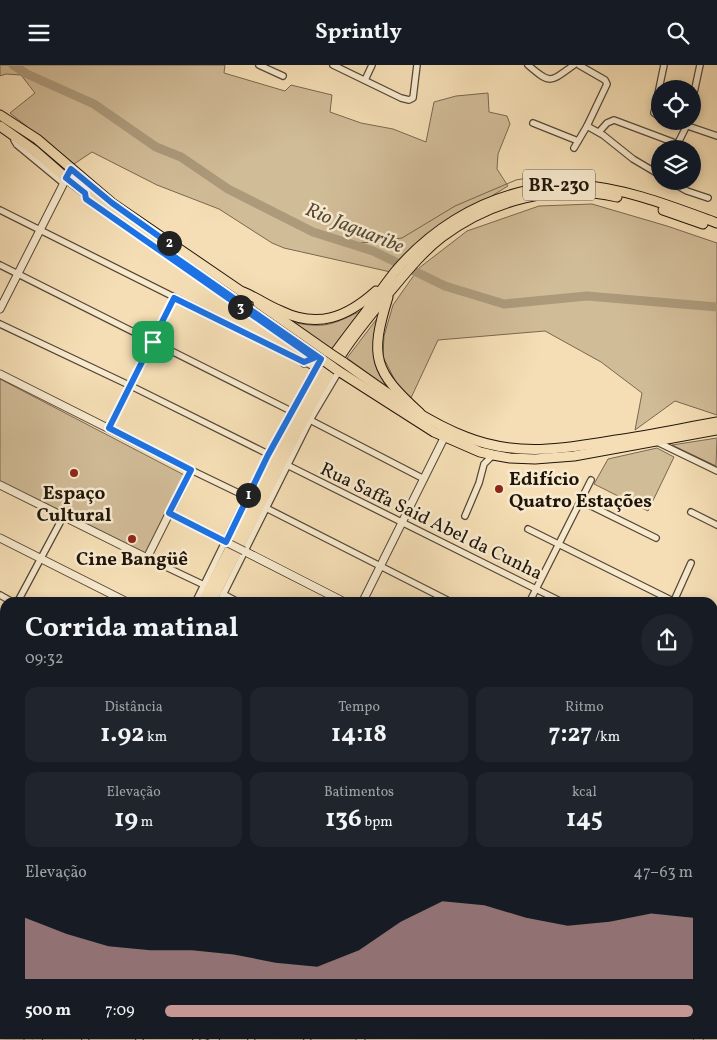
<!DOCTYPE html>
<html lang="pt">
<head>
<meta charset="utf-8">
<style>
	:root { --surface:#171b24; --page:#20242c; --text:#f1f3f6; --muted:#9ea1a6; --accent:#c59692 }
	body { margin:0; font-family:Vollkorn,serif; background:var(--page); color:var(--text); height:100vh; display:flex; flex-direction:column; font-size:19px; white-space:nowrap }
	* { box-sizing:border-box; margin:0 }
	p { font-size:16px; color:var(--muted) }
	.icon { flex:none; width:28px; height:28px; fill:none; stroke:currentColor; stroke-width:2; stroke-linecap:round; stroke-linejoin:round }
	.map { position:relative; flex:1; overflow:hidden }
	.details { position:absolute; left:0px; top:532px; width:718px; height:442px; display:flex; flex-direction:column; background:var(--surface); border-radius:15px 15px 0 0; box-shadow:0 2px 8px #0003 }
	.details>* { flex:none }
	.tools { position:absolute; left:651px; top:15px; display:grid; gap:10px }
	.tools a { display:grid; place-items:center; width:50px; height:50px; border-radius:50%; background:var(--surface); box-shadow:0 2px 8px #0003; font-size:25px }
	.pin { position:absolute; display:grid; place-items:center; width:42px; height:42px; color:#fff; margin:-21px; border-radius:10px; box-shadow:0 2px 8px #0006 }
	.km { position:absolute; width:25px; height:25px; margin:-12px; border-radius:50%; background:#222; color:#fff; font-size:14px; line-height:25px; text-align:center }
	.round { display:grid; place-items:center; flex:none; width:52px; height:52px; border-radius:26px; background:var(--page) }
	.head { display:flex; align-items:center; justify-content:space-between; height:85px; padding:0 25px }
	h1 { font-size:28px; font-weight:700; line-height:38px }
	.figures { display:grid; grid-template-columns:repeat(3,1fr); gap:8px; height:85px; padding:5px 25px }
	.figures div { display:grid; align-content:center; border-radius:12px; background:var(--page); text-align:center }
	.figures b { font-size:25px; font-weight:700 }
	.figures small { font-size:14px; font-weight:400 }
	.figures p { font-size:14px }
	.chart { height:140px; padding:10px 25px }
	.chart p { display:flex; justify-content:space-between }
	.chart svg { width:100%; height:90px; margin-top:5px; fill:var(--accent); opacity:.7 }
	ul { padding:0 25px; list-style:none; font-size:16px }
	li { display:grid; grid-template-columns:80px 60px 1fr; align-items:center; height:38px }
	li i { height:12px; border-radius:6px; background:var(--accent) }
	header { display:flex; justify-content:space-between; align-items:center; height:65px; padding:0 25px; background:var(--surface); font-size:22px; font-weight:700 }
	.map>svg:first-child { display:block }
	.green { fill:#d1bc98; stroke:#786851 }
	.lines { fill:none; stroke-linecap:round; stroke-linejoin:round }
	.stream { stroke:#74654e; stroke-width:1 }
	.river { stroke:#ac9a7b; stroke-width:9 }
	.minor-casing { stroke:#544735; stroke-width:8 }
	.tertiary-casing { stroke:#544735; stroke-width:9 }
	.secondary-casing { stroke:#1f150a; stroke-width:9 }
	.primary-casing { stroke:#1f150a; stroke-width:11 }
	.trunk-casing { stroke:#1f150a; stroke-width:11 }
	.minor { stroke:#f8eacf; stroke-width:5.5 }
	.tertiary { stroke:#f8eacf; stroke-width:7 }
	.secondary { stroke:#f8eacf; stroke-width:8 }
	.primary { stroke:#f5deb5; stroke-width:9 }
	.trunk { stroke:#f5deb5; stroke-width:9 }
	.tertiary-bridge-casing { stroke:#544735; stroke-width:9; stroke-linecap:butt }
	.primary-bridge-casing { stroke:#1f150a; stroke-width:11; stroke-linecap:butt }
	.tertiary-bridge { stroke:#f8eacf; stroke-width:7 }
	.primary-bridge { stroke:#f5deb5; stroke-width:9 }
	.route-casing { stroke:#fff; stroke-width:10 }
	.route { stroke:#1a73e8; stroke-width:6 }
	.poi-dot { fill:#8f2418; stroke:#f8eacf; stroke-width:2 }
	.labels { text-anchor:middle; stroke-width:5; stroke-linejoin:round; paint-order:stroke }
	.shield { fill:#f8eacf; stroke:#605545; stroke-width:1 }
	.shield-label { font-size:18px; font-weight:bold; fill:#1f150a }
	.poi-label { font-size:19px; font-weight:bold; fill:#1f150a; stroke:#f8eacf }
	.street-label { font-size:19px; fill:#1f150a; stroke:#f8eacf }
	.water-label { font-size:20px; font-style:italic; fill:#574a37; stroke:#f8eacf }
</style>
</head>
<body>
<header><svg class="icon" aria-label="menu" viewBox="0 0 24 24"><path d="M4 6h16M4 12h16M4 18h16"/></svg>Sprintly<svg class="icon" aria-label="search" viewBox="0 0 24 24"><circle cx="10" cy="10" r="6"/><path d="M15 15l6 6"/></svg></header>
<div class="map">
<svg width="717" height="975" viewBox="0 0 717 975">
	<rect width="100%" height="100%" fill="#f5deb5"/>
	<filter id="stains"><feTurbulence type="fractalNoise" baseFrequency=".004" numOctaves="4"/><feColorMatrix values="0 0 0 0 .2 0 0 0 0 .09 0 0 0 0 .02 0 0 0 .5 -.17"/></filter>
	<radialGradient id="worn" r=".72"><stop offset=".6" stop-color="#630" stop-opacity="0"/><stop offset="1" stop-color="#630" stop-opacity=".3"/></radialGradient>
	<g class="green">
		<polygon points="0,0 225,0 224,8 285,26 291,20 332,30 330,47 361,58 393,64 426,77 434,37 456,31 488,28 489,47 507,51 510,59 498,89 497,104 508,121 469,145 395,208 284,183 272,178 219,144 157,120 92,87 74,99 10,48 35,28 21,10 6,9 0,11"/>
		<polygon points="592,139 667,161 717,178 717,350 675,336 635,365 642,328 601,297 545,266 438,275 410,335 399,323 383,292 384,271 393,240 419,203 467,166 539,141"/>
		<path d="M363,245L335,286L291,257C326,264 331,260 363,245Z"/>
		<polygon points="379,251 375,290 396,328 347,293"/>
		<polygon points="0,314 186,411 146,491 0,417"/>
		<polygon points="717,373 716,401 672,380"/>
		<polygon points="657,383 674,392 648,446 594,419 608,394"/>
	</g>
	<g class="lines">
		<polyline class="stream" points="352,179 402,173 455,141 516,115 556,108"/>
		<polyline class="river" points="13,0 27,9 94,39 156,82 181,92 228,124 313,167 373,186 445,221 504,239 587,231 717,242"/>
		<defs>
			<g id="minor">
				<polyline points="259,0 283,11"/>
				<polyline points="333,0 401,33 409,35 413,33 417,0"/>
				<path d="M528,0C551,20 550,17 574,0"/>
				<polyline points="365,15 372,0"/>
				<polyline points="692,37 700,0"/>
				<polyline points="660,52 654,48 664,0"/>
				<polyline points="673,56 717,71"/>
				<polyline points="533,58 578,76"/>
				<polyline points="587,61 603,70 633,94 660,110"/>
				<polyline points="599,67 607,58 614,55 678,79"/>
				<polyline points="14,71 14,75 17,80 63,118"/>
				<polyline points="574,83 587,61 607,19 605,15 579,0"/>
				<polyline points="675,84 689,56"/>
				<polyline points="669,116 687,126 708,133"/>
				<polyline points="0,145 316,303"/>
				<polyline points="0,200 291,346"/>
				<polyline points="0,259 131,321 268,389"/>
				<polyline points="310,355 424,414"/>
				<polyline points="109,363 174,233"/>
				<polyline points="655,376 717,406"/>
				<polyline points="287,400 564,538"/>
				<polyline points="191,405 247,432"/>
				<polyline points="581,436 656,473"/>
				<polyline points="266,443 453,538"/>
				<polyline points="691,447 717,460"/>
				<polyline points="465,451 479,418 484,399 493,390"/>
				<polyline points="528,464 673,536"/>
				<polyline points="147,493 204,520"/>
				<polyline points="223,529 240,538"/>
				<polyline points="0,530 14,538"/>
				<polyline points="17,538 63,452"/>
				<polyline points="195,538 268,389 321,294"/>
				<polyline points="219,538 310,355 339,306"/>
				<polyline points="529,538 591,415"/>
				<polyline points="673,538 691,498"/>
				<polyline points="0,571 5,561"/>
				<polyline points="712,581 717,584"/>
				<polyline points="712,611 717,603"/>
				<polyline points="0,654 5,657"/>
				<polyline points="0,682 5,673"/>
				<polyline points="712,780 717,771"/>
				<polyline points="0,955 5,958"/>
				<polyline points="30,970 39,975"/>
				<polyline points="206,970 216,975"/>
				<polyline points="85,975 87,970"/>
				<polyline points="139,975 142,970"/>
				<polyline points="196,975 198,970"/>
				<polyline points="251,975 253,970"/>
				<polyline points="307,975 309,970"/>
			</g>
			<g id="tertiary">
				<polyline points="0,244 71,104"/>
				<polyline points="0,309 191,405 147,493 0,420"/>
				<polyline points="169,448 226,477"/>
				<polyline points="0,473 129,538"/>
				<polyline points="362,538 444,373"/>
				<polyline points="28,975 31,970"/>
				<polyline points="360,975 363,970"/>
			</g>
			<g id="secondary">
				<polyline points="244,486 346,538"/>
				<polyline points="712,703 717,706"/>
				<polyline points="712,825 717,827"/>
				<polyline points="712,947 717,938"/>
				<polyline points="698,975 701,970"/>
			</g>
			<g id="primary">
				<polyline points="0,50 37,74 112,138 248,231"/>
				<polyline points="0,61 34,85 66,113 108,145 323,295"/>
				<polyline points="258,238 328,287"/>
				<polyline points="304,297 318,292"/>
				<path d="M343,297C382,324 422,355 466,372C516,392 565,384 616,375C650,370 683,363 717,357"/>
				<polyline points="337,305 434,367 480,387 493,390 510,393 535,394 574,391 717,365"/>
				<polyline points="0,593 5,595"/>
				<polyline points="0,604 5,604"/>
				<polyline points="0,784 5,786"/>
				<polyline points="712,947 717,949"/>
				<polyline points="712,957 717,960"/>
			</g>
			<g id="trunk">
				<polyline points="663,145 703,159"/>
				<path d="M243,227C256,232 268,241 281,246C318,264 347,252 376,226"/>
				<path d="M388,232C369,293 374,306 420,348"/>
				<path d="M202,538L316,315C331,292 348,270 365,248C374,235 384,221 394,208C429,166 476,136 530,125C546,122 562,119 579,120C626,123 673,142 717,158"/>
				<path d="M211,538C232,496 253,454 274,413C296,370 317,327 343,287C356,267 372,248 387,230C404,210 421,188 442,172C491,135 556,118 617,132"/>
				<polyline points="0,712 5,711"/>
				<polyline points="0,733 5,732"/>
			</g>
		</defs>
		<use href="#minor" class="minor-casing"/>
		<use href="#tertiary" class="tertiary-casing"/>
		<use href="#secondary" class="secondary-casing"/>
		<use href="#primary" class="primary-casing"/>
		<use href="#trunk" class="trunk-casing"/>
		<use href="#minor" class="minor"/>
		<use href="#tertiary" class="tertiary"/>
		<use href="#secondary" class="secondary"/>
		<use href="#primary" class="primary"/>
		<use href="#trunk" class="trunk"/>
		<defs>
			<polyline id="tertiary-bridge" points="226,477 244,486"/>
			<g id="primary-bridge">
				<polyline points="328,287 343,297"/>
				<polyline points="323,295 337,305"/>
			</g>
		</defs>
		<use href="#tertiary-bridge" class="tertiary-bridge-casing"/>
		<use href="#primary-bridge" class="primary-bridge-casing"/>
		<use href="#tertiary-bridge" class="tertiary-bridge"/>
		<use href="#primary-bridge" class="primary-bridge"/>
	</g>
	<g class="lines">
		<defs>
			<polygon id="route" points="71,104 112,138 174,182 169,188 321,294 268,390 226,477 169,448 191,405 109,363 174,233 304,297 314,293 86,134 85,128 66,113"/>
		</defs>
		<use href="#route" class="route-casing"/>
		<use href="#route" class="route"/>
	</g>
	<g class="poi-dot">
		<circle cx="74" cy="408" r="5"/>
		<circle cx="499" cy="424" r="5"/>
		<circle cx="132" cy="474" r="5"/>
	</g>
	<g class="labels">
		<rect class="shield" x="523" y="104.5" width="72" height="31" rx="4"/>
		<g class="shield-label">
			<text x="559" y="126">BR-230</text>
		</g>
		<g class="poi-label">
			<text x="509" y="420" text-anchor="start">Edifício<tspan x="509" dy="22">Quatro Estações</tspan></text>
			<text x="74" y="434">Espaço<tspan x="74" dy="22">Cultural</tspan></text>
			<text x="132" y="500">Cine Bangüê</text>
		</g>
		<g class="street-label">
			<text transform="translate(432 455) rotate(26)" y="7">Rua Saffa Said Abel da Cunha</text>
		</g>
		<g class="water-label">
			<text transform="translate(355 162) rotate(22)" y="7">Rio Jaguaribe</text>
		</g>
	</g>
	<rect width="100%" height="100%" filter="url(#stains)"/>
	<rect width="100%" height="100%" fill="url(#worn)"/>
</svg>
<div class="tools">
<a><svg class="icon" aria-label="locate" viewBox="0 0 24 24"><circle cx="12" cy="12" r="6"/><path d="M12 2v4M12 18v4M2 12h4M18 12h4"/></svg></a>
<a><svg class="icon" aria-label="layers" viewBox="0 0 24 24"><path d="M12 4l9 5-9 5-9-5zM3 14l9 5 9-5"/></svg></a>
</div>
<div class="pin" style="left:153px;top:277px;background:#1e9e55"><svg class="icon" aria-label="arrive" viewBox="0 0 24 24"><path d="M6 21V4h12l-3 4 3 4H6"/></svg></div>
<b class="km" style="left:248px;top:430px">1</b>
<b class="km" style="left:169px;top:178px">2</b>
<b class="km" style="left:240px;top:242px">3</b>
<section class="details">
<div class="head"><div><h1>Corrida matinal</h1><p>09:32</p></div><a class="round"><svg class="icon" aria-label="share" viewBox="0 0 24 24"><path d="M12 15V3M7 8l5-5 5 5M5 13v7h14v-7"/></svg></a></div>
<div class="figures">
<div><p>Distância</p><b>1.92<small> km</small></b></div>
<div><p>Tempo</p><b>14:18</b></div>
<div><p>Ritmo</p><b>7:27<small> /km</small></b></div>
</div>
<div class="figures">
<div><p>Elevação</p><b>19<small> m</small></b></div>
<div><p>Batimentos</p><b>136<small> bpm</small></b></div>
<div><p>kcal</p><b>145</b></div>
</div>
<div class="chart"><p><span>Elevação</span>47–63 m</p>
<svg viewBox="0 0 160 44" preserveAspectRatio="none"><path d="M0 44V14L10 22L20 28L30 30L40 30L50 32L60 36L70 38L80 30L90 16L100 6L110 8L120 14L130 18L140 16L150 12L160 14V44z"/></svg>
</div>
<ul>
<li><b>500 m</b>7:09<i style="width:100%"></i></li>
</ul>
</section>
</div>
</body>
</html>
